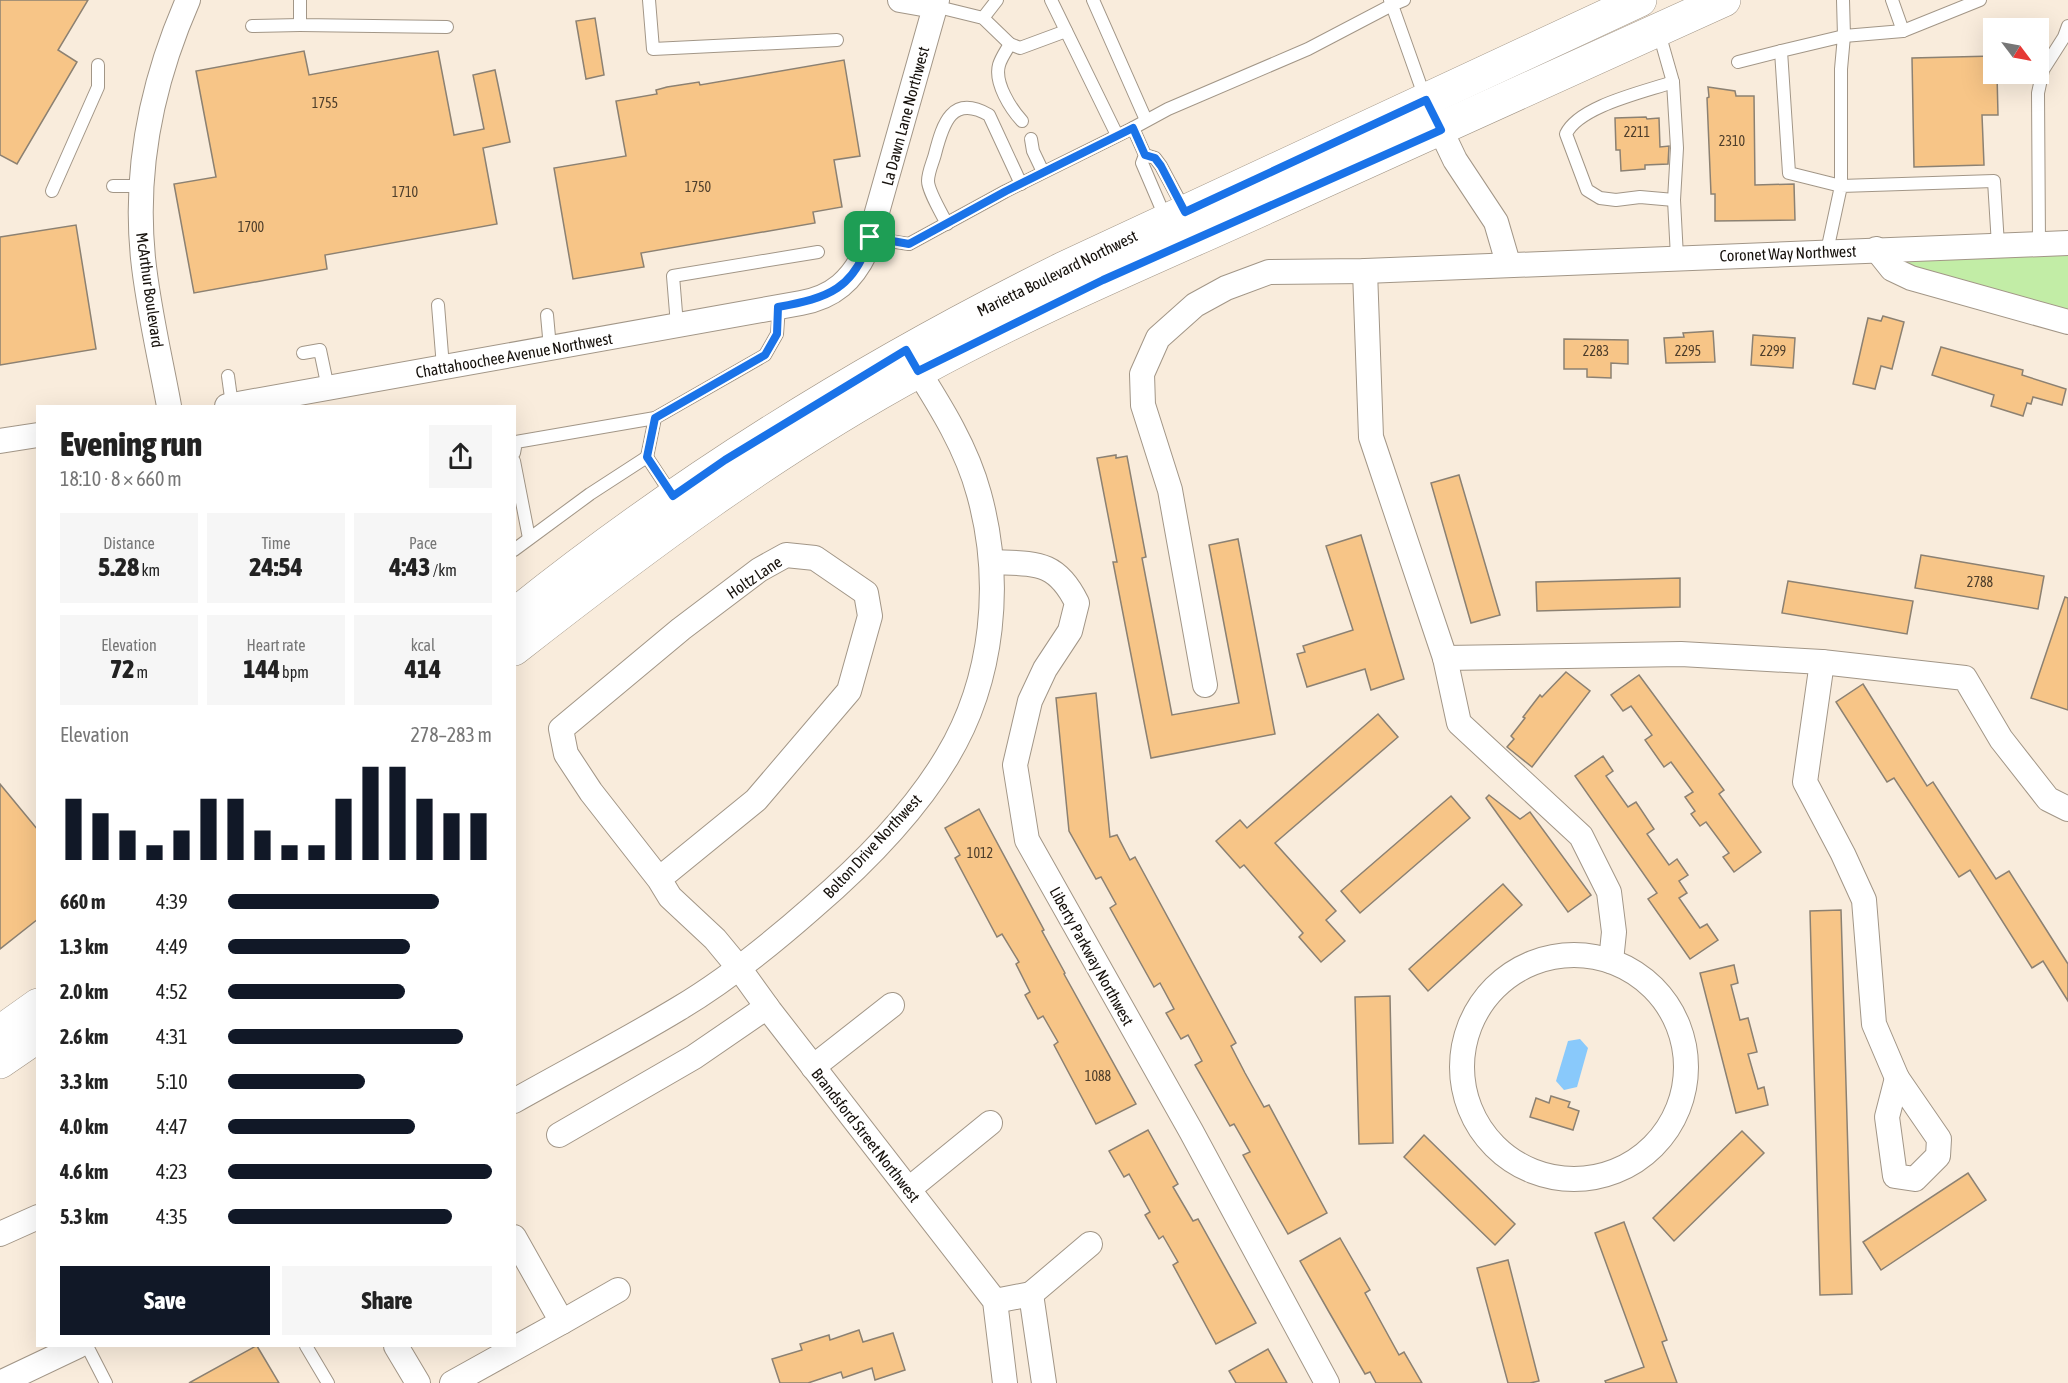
<!DOCTYPE html>
<html lang="en">
<head>
<meta charset="utf-8">
<style>
	:root { --surface:#fff; --page:#f6f6f6; --text:#222; --muted:#767676; --accent:#111827 }
	body { margin:0; font-family:"Asap Condensed",sans-serif; background:var(--page); color:var(--text); height:100vh; display:flex; flex-direction:column; font-size:22px; white-space:nowrap }
	* { box-sizing:border-box; margin:0 }
	p { font-size:20px; color:var(--muted) }
	.icon { flex:none; width:33px; height:33px; fill:none; stroke:currentColor; stroke-width:2; stroke-linecap:round; stroke-linejoin:round }
	.map { position:relative; flex:1; overflow:hidden }
	.side { position:absolute; left:36px; top:405px; width:480px; height:942px; display:flex; flex-direction:column; background:var(--surface); border-radius:0px; box-shadow:0 6px 24px #0002 }
	.side>* { flex:none }
	.needle { width:39px; rotate:122deg }
	.controls { position:absolute; left:1983px; top:18px; display:grid; gap:12px }
	.controls a { display:grid; place-items:center; width:66px; height:66px; border-radius:0px; background:var(--surface); box-shadow:0 6px 24px #0002; font-size:30px }
	.pin { position:absolute; display:grid; place-items:center; width:51px; height:51px; color:#fff; margin:-26px; border-radius:12px; box-shadow:0 3px 9px #0006 }
	.round { display:grid; place-items:center; flex:none; width:63px; height:63px; border-radius:0px; background:var(--page) }
	.headline { display:flex; align-items:center; justify-content:space-between; height:102px; padding:0 24px }
	h1 { font-size:33px; font-weight:800; line-height:45px }
	.metrics { display:grid; grid-template-columns:repeat(3,1fr); gap:9px; height:102px; padding:6px 24px }
	.metrics div { display:grid; align-content:center; border-radius:0px; background:var(--page); text-align:center }
	.metrics b { font-size:26px; font-weight:800 }
	.metrics small { font-size:16px; font-weight:400 }
	.metrics p { font-size:16px }
	.chart { height:168px; padding:12px 24px }
	.chart p { display:flex; justify-content:space-between }
	.chart svg { width:100%; height:108px; margin-top:6px; stroke:var(--accent); stroke-width:6 }
	.button { display:flex; gap:12px; margin-top:auto; padding:12px 24px }
	.button a { flex:1; height:69px; border-radius:0px; background:var(--accent); color:#fff; font-size:24px; font-weight:800; line-height:69px; text-align:center }
	.button a+a { background:var(--page); color:var(--text) }
	ul { padding:0 24px; list-style:none; font-size:20px }
	li { display:grid; grid-template-columns:96px 72px 1fr; align-items:center; height:45px }
	li i { height:15px; border-radius:8px; background:var(--accent) }
	.map>svg:first-child { display:block }
	.green { fill:#c2eda6 }
	.water { fill:#89c9fb }
	.building { fill:#f7c587; stroke:#8c8172; stroke-width:1.5 }
	.lines { fill:none; stroke-linecap:round; stroke-linejoin:round }
	.lane-casing { stroke:#a29687; stroke-width:14 }
	.street-casing { stroke:#a29687; stroke-width:26 }
	.secondary-casing { stroke:#a29687; stroke-width:34 }
	.lane { stroke:#fff; stroke-width:12 }
	.street { stroke:#fff; stroke-width:24 }
	.secondary { stroke:#fff; stroke-width:33 }
	.route-casing { stroke:#fff; stroke-width:12 }
	.route { stroke:#1a73e8; stroke-width:8 }
	.labels { text-anchor:middle; stroke-width:5; stroke-linejoin:round; paint-order:stroke }
	.number-label { font-size:14px; fill:#4e3e2b }
	.street-label { font-size:16px; fill:#16110c; stroke:#fff }
</style>
</head>
<body>
<div class="map">
<svg width="2068" height="1383" viewBox="0 0 2068 1383">
	<rect width="100%" height="100%" fill="#f9ecdc"/>
	<polygon class="green" points="2068,251 2068,316 1884,262"/>
	<polygon class="water" points="1580,1039 1588,1048 1577,1087 1564,1090 1556,1081 1568,1041"/>
	<g class="building">
		<polygon points="0,0 88,0 58,50 77,62 17,164 0,155"/>
		<polygon points="595,18 604,75 586,79 576,21"/>
		<polygon points="304,51 309,75 438,51 454,135 484,129 473,75 495,70 510,142 483,148 497,224 325,255 327,269 194,293 174,184 216,177 196,71"/>
		<polygon points="1994,56 1994,74 1997,74 1998,115 1982,115 1984,165 1914,167 1912,58"/>
		<polygon points="844,60 860,156 834,160 842,207 813,212 815,223 641,253 644,267 573,279 554,168 626,156 616,101 657,94 656,90 667,87 699,82 700,85"/>
		<polygon points="1708,87 1735,91 1736,96 1754,96 1755,185 1794,184 1795,220 1715,221 1715,194 1711,194 1707,98 1709,97"/>
		<polygon points="1646,117 1647,119 1659,118 1660,147 1669,146 1668,164 1645,165 1645,169 1621,171 1620,150 1616,150 1615,118"/>
		<polygon points="76,225 96,349 0,365 0,237"/>
		<polygon points="1883,316 1904,322 1892,369 1881,366 1875,389 1853,384 1868,318 1881,321"/>
		<polygon points="1713,331 1715,362 1666,363 1664,338 1684,337 1683,333"/>
		<polygon points="1753,335 1795,338 1793,368 1751,365"/>
		<polygon points="1564,339 1628,340 1628,364 1611,363 1611,378 1587,377 1587,369 1564,369"/>
		<polygon points="1941,347 2023,370 2022,375 2066,389 2062,405 2033,397 2031,404 2027,403 2023,416 1991,406 1994,395 1932,375"/>
		<polygon points="1116,455 1116,458 1127,456 1146,557 1142,558 1172,715 1239,703 1209,545 1238,539 1275,734 1151,758 1113,562 1117,562 1097,458"/>
		<polygon points="1459,475 1500,615 1471,623 1431,483"/>
		<polygon points="1361,535 1404,679 1371,690 1365,669 1307,687 1297,654 1305,652 1303,646 1353,630 1326,546"/>
		<polygon points="1921,555 2044,576 2038,609 1915,588"/>
		<polygon points="1680,578 1680,607 1537,611 1536,582"/>
		<polygon points="1788,581 1913,601 1907,634 1782,613"/>
		<polygon points="2065,597 2068,598 2068,710 2031,698"/>
		<polygon points="1566,672 1590,691 1532,767 1507,747 1514,739 1511,736 1525,718 1523,717 1540,695 1542,697"/>
		<polygon points="1639,675 1724,790 1719,794 1761,852 1734,872 1723,857 1729,853 1706,822 1700,826 1691,814 1695,811 1685,797 1693,792 1671,762 1664,767 1645,740 1652,735 1631,706 1623,711 1611,695"/>
		<polygon points="1863,684 1927,786 1933,782 1996,879 2009,871 2068,964 2068,1001 2043,961 2032,968 1970,870 1959,877 1894,778 1887,782 1836,702"/>
		<polygon points="1096,693 1110,837 1117,835 1130,860 1135,857 1236,1043 1231,1046 1245,1073 1264,1107 1269,1105 1327,1213 1288,1234 1243,1155 1250,1152 1234,1124 1230,1126 1195,1065 1202,1061 1188,1035 1181,1039 1166,1013 1174,1009 1160,983 1154,987 1110,908 1116,904 1101,877 1096,879 1069,831 1056,698"/>
		<polygon points="1378,714 1398,737 1275,843 1336,911 1326,920 1345,941 1321,962 1299,937 1303,933 1244,865 1240,868 1216,841 1240,820 1247,828"/>
		<polygon points="1603,756 1613,771 1606,776 1628,807 1636,802 1654,829 1647,834 1669,865 1677,859 1688,875 1679,881 1687,893 1679,898 1700,928 1707,924 1718,940 1690,959 1648,899 1657,893 1575,776"/>
		<polygon points="0,784 38,830 38,919 0,949"/>
		<polygon points="1489,795 1520,819 1530,812 1591,895 1568,912 1486,798"/>
		<polygon points="1451,796 1470,818 1360,913 1341,891"/>
		<polygon points="979,809 1044,930 1042,931 1065,973 1064,974 1136,1104 1096,1124 1054,1045 1058,1042 1043,1016 1038,1019 1025,995 1030,992 1016,964 1019,962 1002,934 997,937 955,858 960,855 945,828"/>
		<polygon points="1503,884 1522,905 1428,991 1409,969"/>
		<polygon points="1841,910 1852,1294 1820,1295 1810,911"/>
		<polygon points="1734,965 1738,983 1731,985 1740,1020 1748,1018 1757,1052 1748,1054 1758,1089 1764,1087 1768,1105 1736,1113 1700,973"/>
		<polygon points="1390,996 1393,1143 1359,1144 1355,997"/>
		<polygon points="1551,1096 1570,1102 1568,1107 1579,1111 1573,1130 1530,1117 1536,1098 1549,1103"/>
		<polygon points="1148,1130 1178,1184 1173,1187 1193,1221 1198,1219 1256,1323 1216,1344 1173,1265 1178,1262 1163,1236 1159,1239 1145,1215 1150,1212 1129,1174 1124,1177 1109,1151"/>
		<polygon points="1742,1131 1764,1153 1674,1241 1653,1218"/>
		<polygon points="1424,1135 1515,1224 1495,1245 1404,1157"/>
		<polygon points="1968,1173 1986,1200 1881,1270 1863,1242"/>
		<polygon points="1624,1222 1667,1340 1662,1342 1677,1383 1606,1383 1605,1381 1644,1367 1595,1233"/>
		<polygon points="1340,1238 1370,1290 1365,1293 1399,1355 1404,1352 1422,1383 1376,1383 1370,1372 1365,1374 1329,1312 1300,1261"/>
		<polygon points="1508,1260 1539,1381 1530,1383 1508,1383 1477,1268"/>
		<polygon points="859,1330 863,1342 893,1333 905,1370 875,1380 872,1368 843,1378 841,1372 808,1383 780,1383 772,1359 802,1350 800,1344 829,1335 830,1340"/>
		<polygon points="257,1346 279,1383 189,1383 256,1346"/>
		<polygon points="1268,1349 1287,1383 1236,1383 1229,1371"/>
	</g>
	<g class="lines">
		<defs>
			<g id="lane">
				<polyline points="300,0 300,25 447,27"/>
				<polyline points="649,0 653,49 837,40"/>
				<polyline points="1051,0 1117,135"/>
				<polyline points="1093,0 1146,120"/>
				<polyline points="1404,0 1392,5 1425,98"/>
				<polyline points="1843,0 1844,36 1903,31 1980,0"/>
				<polyline points="1892,0 1903,31"/>
				<polyline points="934,6 983,18 1010,44 1020,48 1066,31"/>
				<polyline points="983,18 997,0"/>
				<polyline points="252,26 300,25"/>
				<polyline points="1659,33 1673,82 1677,148 1674,200 1677,257"/>
				<path d="M1010,44C1006,51 1001,58 999,65C994,83 1011,109 1022,121"/>
				<polyline points="1738,62 1781,51"/>
				<path d="M1673,82C1644,92 1579,106 1566,134L1587,190L1600,198L1616,200L1640,197L1674,200"/>
				<polyline points="1031,139 1033,151 1043,172"/>
				<polyline points="1145,155 1155,158 1161,166 1185,211"/>
				<polyline points="113,186 141,186"/>
				<polyline points="52,191 98,87 98,65"/>
				<polyline points="1166,219 1142,163 1145,155 1133,128 1168,109 1308,49 1392,5 1390,0"/>
				<path d="M947,224C942,214 928,191 928,181C928,172 933,162 935,154C943,123 952,94 989,115L1021,184"/>
				<polyline points="870,238 909,244 1006,191 1133,128"/>
				<polyline points="2039,244 2038,93 2043,70 2064,37 2068,26"/>
				<polyline points="1827,251 1841,186 1789,173 1781,51 1844,36 1841,69 1841,186 1994,181 1998,245"/>
				<polyline points="438,305 443,367"/>
				<polyline points="547,315 550,348"/>
				<polyline points="677,325 673,276 818,252"/>
				<polyline points="303,353 320,350 328,388"/>
				<polyline points="228,376 232,405"/>
				<polyline points="514,453 516,442 655,418"/>
				<polyline points="647,457 655,418 765,355 777,334 779,307"/>
				<polyline points="514,461 529,538"/>
				<polyline points="514,550 590,494 647,457 672,495"/>
				<polyline points="87,1346 106,1383"/>
				<polyline points="306,1346 328,1383"/>
			</g>
			<g id="street">
				<polyline points="900,0 934,6"/>
				<polyline points="1434,116 1455,160 1496,222 1508,263"/>
				<polyline points="1876,249 1892,269 1911,278 2068,322"/>
				<polyline points="1365,271 1371,437 1445,658 1459,723 1581,836 1609,892 1614,932 1611,961"/>
				<path d="M169,406C160,357 148,307 143,258C134,168 152,82 188,0"/>
				<path d="M227,406L801,303C834,297 852,280 866,251L937,0"/>
				<polyline points="0,441 38,435"/>
				<path d="M992,562C1035,564 1056,560 1077,603L1070,631L1045,669L1030,701L1015,765L1027,840L1191,1131L1327,1383"/>
				<polyline points="1445,658 1681,654 1822,662 1965,678 2001,739 2048,799 2068,809"/>
				<polyline points="1822,662 1805,782 1843,854 1864,900 1874,1024 1897,1078"/>
				<polyline points="1205,685 1170,490 1143,405 1142,374 1158,338 1195,305 1226,288 1269,272 1365,271 2068,243"/>
				<polyline points="659,879 756,800 849,691 870,616 866,593 815,558 786,555 759,570 681,629 561,729 566,754 591,792 659,879 670,897 715,939 739,968 770,1011 995,1301 1005,1383"/>
				<circle cx="1574" cy="1067" r="112"/>
				<polyline points="813,1067 892,1005"/>
				<polygon points="1897,1078 1939,1139 1938,1156 1915,1179 1895,1176 1887,1117"/>
				<path d="M514,1101C569,1070 625,1041 678,1009C727,980 770,945 812,908C862,865 913,814 947,757C994,679 1003,581 979,494C966,445 937,401 910,358"/>
				<polyline points="559,1135 694,1057 767,1007"/>
				<polyline points="909,1189 990,1123"/>
				<polyline points="0,1234 38,1217"/>
				<polyline points="1031,1294 1090,1244"/>
				<polyline points="995,1301 1031,1294 1044,1383"/>
				<polyline points="562,1322 618,1290"/>
				<polyline points="396,1346 418,1383"/>
				<polyline points="0,1383 78,1346"/>
				<polyline points="452,1383 562,1322 514,1237"/>
			</g>
			<g id="secondary">
				<path d="M514,615C683,479 868,365 1062,269L1640,0"/>
				<path d="M514,649C643,548 775,449 919,371C1034,308 1157,257 1276,203C1426,136 1575,68 1724,0"/>
				<polyline points="0,1032 38,1005"/>
				<polyline points="0,1062 38,1036"/>
			</g>
		</defs>
		<use href="#lane" class="lane-casing"/>
		<use href="#street" class="street-casing"/>
		<use href="#secondary" class="secondary-casing"/>
		<use href="#lane" class="lane"/>
		<use href="#street" class="street"/>
		<use href="#secondary" class="secondary"/>
	</g>
	<g class="lines">
		<defs>
			<path id="route" d="M1426,100L1441,130L1103,280L918,371L906,350L725,460L673,496L647,457L655,418L765,355L777,334L778,307C828,298 855,289 870,237L909,244L1006,191L1133,128L1145,155L1155,158L1161,166L1185,212Z"/>
		</defs>
		<use href="#route" class="route-casing"/>
		<use href="#route" class="route"/>
	</g>
	<g class="labels">
		<g class="number-label">
			<text x="325" y="108">1755</text>
			<text x="1637" y="137">2211</text>
			<text x="1732" y="146">2310</text>
			<text x="698" y="192">1750</text>
			<text x="405" y="197">1710</text>
			<text x="251" y="232">1700</text>
			<text x="1596" y="356">2283</text>
			<text x="1688" y="356">2295</text>
			<text x="1773" y="356">2299</text>
			<text x="1980" y="587">2788</text>
			<text x="980" y="858">1012</text>
			<text x="1098" y="1081">1088</text>
		</g>
		<g class="street-label">
			<text transform="translate(905 116) rotate(-75)" y="6">La Dawn Lane Northwest</text>
			<text transform="translate(1788 253) rotate(-2)" y="6">Coronet Way Northwest</text>
			<text transform="translate(1057 273) rotate(-26)" y="6">Marietta Boulevard Northwest</text>
			<text transform="translate(150 290) rotate(82)" y="6">McArthur Boulevard</text>
			<text transform="translate(514 355) rotate(-10)" y="6">Chattahoochee Avenue Northwest</text>
			<text transform="translate(754 577) rotate(-34)" y="6">Holtz Lane</text>
			<text transform="translate(872 846) rotate(-47)" y="6">Bolton Drive Northwest</text>
			<text transform="translate(1092 956) rotate(61)" y="6">Liberty Parkway Northwest</text>
			<text transform="translate(866 1135) rotate(52)" y="6">Brandsford Street Northwest</text>
		</g>
	</g>
</svg>
<div class="controls">
<a><svg class="needle" viewBox="-14 -14 28 28"><path d="M0-13l5 13h-10z" fill="#e53935"/><path d="M0 13l5-13h-10z" fill="#767676"/></svg></a>
</div>
<div class="pin" style="left:870px;top:237px;background:#1e9e55"><svg class="icon" aria-label="arrive" viewBox="0 0 24 24"><path d="M6 21V4h12l-3 4 3 4H6"/></svg></div>
<section class="side">
<div class="headline"><div><h1>Evening run</h1><p>18:10 · 8 × 660 m</p></div><a class="round"><svg class="icon" aria-label="share" viewBox="0 0 24 24"><path d="M12 15V3M7 8l5-5 5 5M5 13v7h14v-7"/></svg></a></div>
<div class="metrics">
<div><p>Distance</p><b>5.28<small> km</small></b></div>
<div><p>Time</p><b>24:54</b></div>
<div><p>Pace</p><b>4:43<small> /km</small></b></div>
</div>
<div class="metrics">
<div><p>Elevation</p><b>72<small> m</small></b></div>
<div><p>Heart rate</p><b>144<small> bpm</small></b></div>
<div><p>kcal</p><b>414</b></div>
</div>
<div class="chart"><p><span>Elevation</span>278–283 m</p>
<svg viewBox="0 0 160 44" preserveAspectRatio="none"><path d="M5 44V19M15 44V25M25 44V32M35 44V38M45 44V32M55 44V19M65 44V19M75 44V32M85 44V38M95 44V38M105 44V19M115 44V6M125 44V6M135 44V19M145 44V25M155 44V25"/></svg>
</div>
<ul>
<li><b>660 m</b>4:39<i style="width:80%"></i></li>
<li><b>1.3 km</b>4:49<i style="width:69%"></i></li>
<li><b>2.0 km</b>4:52<i style="width:67%"></i></li>
<li><b>2.6 km</b>4:31<i style="width:89%"></i></li>
<li><b>3.3 km</b>5:10<i style="width:52%"></i></li>
<li><b>4.0 km</b>4:47<i style="width:71%"></i></li>
<li><b>4.6 km</b>4:23<i style="width:100%"></i></li>
<li><b>5.3 km</b>4:35<i style="width:85%"></i></li>
</ul>
<div class="button"><a>Save</a><a>Share</a></div>
</section>
</div>
</body>
</html>
